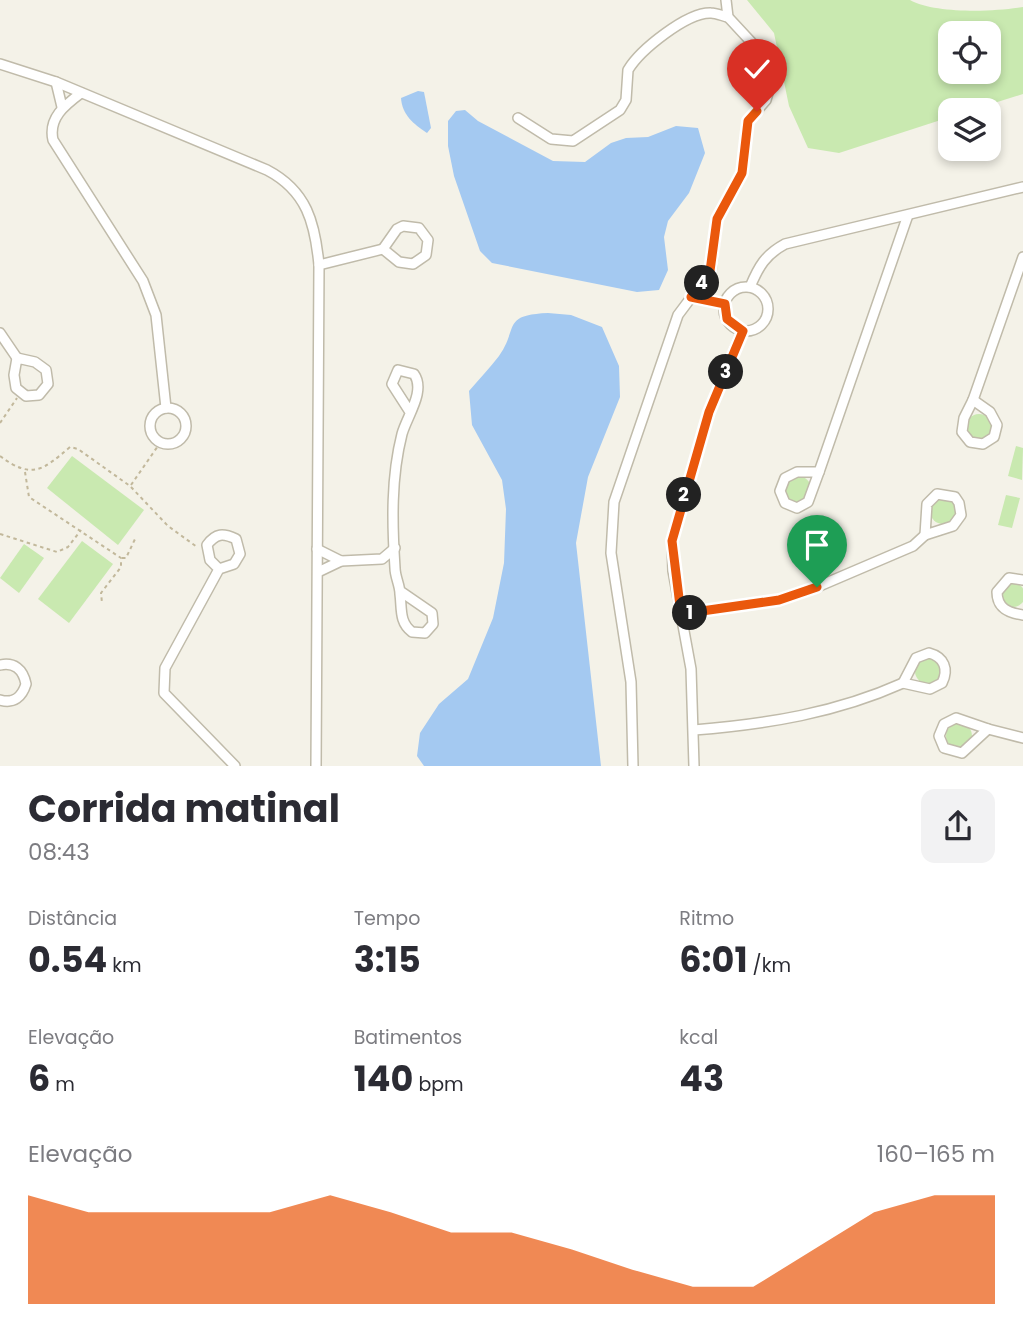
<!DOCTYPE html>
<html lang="pt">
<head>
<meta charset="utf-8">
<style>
	:root { --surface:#fff; --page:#f2f2f3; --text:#2b2b33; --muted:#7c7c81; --accent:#ea580c }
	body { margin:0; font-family:Poppins,sans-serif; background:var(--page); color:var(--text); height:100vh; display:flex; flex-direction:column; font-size:26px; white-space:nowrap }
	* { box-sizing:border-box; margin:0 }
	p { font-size:23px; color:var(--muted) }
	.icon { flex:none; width:38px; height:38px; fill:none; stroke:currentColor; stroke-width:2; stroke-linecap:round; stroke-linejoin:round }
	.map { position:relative; height:766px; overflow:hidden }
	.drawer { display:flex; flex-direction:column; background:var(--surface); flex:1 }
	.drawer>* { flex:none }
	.tools { position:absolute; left:938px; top:21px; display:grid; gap:14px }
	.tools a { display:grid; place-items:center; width:63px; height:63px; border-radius:14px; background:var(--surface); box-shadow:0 4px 10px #0003; font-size:35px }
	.pin { position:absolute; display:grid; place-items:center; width:60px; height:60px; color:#fff; margin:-72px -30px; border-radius:50% 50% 50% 0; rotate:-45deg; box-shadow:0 0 7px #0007 }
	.pin .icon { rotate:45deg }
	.km { position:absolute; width:35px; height:35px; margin:-18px; border-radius:50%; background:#222; color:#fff; font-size:19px; line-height:35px; text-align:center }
	.round { display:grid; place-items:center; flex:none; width:74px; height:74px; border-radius:14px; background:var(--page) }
	.headline { display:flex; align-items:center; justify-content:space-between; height:119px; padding:0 28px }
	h1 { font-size:38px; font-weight:700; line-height:52px }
	.stats { display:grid; grid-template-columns:repeat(3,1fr); gap:10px; height:119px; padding:7px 28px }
	.stats div { display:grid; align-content:center }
	.stats b { font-size:35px; font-weight:700 }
	.stats small { font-size:19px; font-weight:400 }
	.stats p { font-size:19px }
	.chart { height:196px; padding:14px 28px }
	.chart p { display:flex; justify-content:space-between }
	.chart svg { width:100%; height:126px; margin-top:7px; fill:var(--accent); opacity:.7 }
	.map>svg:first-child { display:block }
	.green { fill:#c9e9b0; fill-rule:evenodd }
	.water { fill:#a4c9f1 }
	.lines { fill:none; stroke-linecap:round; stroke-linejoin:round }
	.minor-casing { stroke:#c0bbaa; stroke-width:12 }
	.path { stroke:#c2b89b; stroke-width:2; stroke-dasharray:3.5 3.5; stroke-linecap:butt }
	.minor { stroke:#fff; stroke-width:9 }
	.route-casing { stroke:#fff; stroke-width:14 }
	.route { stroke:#ea580c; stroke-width:9 }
</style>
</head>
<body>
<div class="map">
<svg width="1023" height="766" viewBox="0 0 1023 766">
	<rect width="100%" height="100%" fill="#f4f2e8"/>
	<g class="green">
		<path d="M747,0H910C935,14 995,12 1023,7V94L972,110H950V117L839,153L808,148L789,106L774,33ZM950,33H989V72H950Z"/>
		<circle cx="979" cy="427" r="13"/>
		<polygon points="1016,446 1023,448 1022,480 1008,476"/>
		<polygon points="72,456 144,510 118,545 47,488"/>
		<circle cx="798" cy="489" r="13"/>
		<polygon points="1006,495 1020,498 1012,528 998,525"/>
		<circle cx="943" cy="511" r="13"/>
		<polygon points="82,541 113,564 69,623 38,599"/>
		<polygon points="24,544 44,558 19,593 0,578"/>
		<circle cx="1013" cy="595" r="12"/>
		<circle cx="928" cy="671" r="13"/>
		<circle cx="959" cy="736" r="13"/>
	</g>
	<g class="water">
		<path d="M418,91L424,92L431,128L427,133C413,124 402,114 401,98Z"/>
		<polygon points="465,110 478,121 553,161 585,162 611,143 626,138 648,137 676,126 698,128 705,153 689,193 668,221 664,237 668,270 659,290 637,292 492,263 480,251 454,176 448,146 448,121 456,111"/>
		<path d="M548,313L571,315L602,327L619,366L620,397L588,477L576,543L601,766H424L417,756L420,733L439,704L468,679L493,618L504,563L506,509L502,480L472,425L469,391C479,379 490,368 499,356C519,328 501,315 548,313Z"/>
	</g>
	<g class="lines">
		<defs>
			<g id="minor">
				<path d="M0,64L56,82L267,170C307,191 315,223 319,265L316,766"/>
				<polyline points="56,82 62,107"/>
				<path d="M81,93C65,105 48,118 53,140L143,281L156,315L166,408"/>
				<path d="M518,118L551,139L573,141L620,110L626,100L628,70C640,50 687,12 711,13C716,13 723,16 728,17"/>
				<polygon points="403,226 419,228 428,240 426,255 413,264 399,262 383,249 397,229"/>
				<polyline points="319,265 383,249"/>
				<path d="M750,287C759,266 765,255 785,244L1023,187"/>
				<circle cx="746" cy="309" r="22"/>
				<polyline points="692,297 725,304"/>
				<polyline points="0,333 17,358"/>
				<polygon points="17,358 35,362 46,370 48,384 39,395 26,396 16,388 14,375"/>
				<polyline points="973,400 1023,257"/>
				<polygon points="973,400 990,412 997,425 994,437 983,444 970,442 962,432 964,418"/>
				<circle cx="168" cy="426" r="18"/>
				<polygon points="797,472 819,472 808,502 797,508 785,503 780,491 785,478"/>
				<polyline points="819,472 908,215"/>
				<polygon points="937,494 955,497 959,503 961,515 953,526 925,535 927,504"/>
				<polyline points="317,549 341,561"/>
				<path d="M219,569L210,560L207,545C216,533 223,533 236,539L240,554L234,564L219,569L165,668L164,693L235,766"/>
				<polyline points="318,572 341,561 382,559 395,548"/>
				<path d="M1023,580L1009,578L997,592C997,608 1008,613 1023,615"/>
				<path d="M400,591L432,613L433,624L425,633L412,632C399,622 402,609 400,594C400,585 395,577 395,568C392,523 391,477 402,434C407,416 426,391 414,374L398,370L392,384L410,412"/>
				<polyline points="681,614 779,600 817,587 913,546 925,535"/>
				<path d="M929,653C944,657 949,669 942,683L930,689L903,683L916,658Z"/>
				<path d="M0,665C14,662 23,669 26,684C22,697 14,704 0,700"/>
				<polygon points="956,718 988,729 962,753 944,748 939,736 944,724"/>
				<polyline points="988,729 1023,738"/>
				<path d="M694,730C768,724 836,713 903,683"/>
				<polyline points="633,766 631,682 611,553 614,502 678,315 711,271 717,219 742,173 748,121 766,100 770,86 766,58 728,17 726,0"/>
				<polyline points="694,766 691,669 673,571 672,541 709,412 742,331"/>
			</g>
		</defs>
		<use href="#minor" class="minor-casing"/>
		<g class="path">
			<polyline points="0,423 17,398"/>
			<path d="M0,456C32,480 43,470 70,447L78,449L130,486L168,526L197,547"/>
			<polyline points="25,472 29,497 121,558 121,567 101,593 102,603"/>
			<polyline points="131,485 160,443"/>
			<polyline points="0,534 57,552 68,547 81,530"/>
			<polyline points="122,558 126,558 136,537"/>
		</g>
		<use href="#minor" class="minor"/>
	</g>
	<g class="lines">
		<defs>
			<polyline id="route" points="757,111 748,121 742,173 717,219 710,271 691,297 725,304 727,319 743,331 709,412 672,541 681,614 779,600 817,587"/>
		</defs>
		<use href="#route" class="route-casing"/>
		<use href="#route" class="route"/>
	</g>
</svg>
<div class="tools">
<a><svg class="icon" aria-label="locate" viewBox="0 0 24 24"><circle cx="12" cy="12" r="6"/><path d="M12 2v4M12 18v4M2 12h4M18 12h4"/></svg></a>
<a><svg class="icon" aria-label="layers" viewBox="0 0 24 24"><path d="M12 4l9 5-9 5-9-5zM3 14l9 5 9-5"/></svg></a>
</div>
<div class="pin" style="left:817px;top:587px;background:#1e9e55"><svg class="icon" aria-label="arrive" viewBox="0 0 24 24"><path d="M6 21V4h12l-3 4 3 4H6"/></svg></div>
<div class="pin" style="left:757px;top:111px;background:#d93025"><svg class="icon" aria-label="check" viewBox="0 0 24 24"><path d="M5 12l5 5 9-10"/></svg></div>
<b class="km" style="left:690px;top:613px">1</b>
<b class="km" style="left:684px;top:495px">2</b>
<b class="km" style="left:726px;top:372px">3</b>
<b class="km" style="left:702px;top:283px">4</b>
</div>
<section class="drawer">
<div class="headline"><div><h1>Corrida matinal</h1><p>08:43</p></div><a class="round"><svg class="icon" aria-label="share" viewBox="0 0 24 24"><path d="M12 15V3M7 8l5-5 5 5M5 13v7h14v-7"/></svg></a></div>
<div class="stats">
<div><p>Distância</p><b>0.54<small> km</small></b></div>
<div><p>Tempo</p><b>3:15</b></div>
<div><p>Ritmo</p><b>6:01<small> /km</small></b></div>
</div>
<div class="stats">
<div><p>Elevação</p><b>6<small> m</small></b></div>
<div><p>Batimentos</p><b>140<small> bpm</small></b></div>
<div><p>kcal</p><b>43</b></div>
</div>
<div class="chart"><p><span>Elevação</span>160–165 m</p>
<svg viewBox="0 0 160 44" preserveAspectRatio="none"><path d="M0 44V6L10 12L20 12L30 12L40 12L50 6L60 12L70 19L80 19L90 25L100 32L110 38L120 38L130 25L140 12L150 6L160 6V44z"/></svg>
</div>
</section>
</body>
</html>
